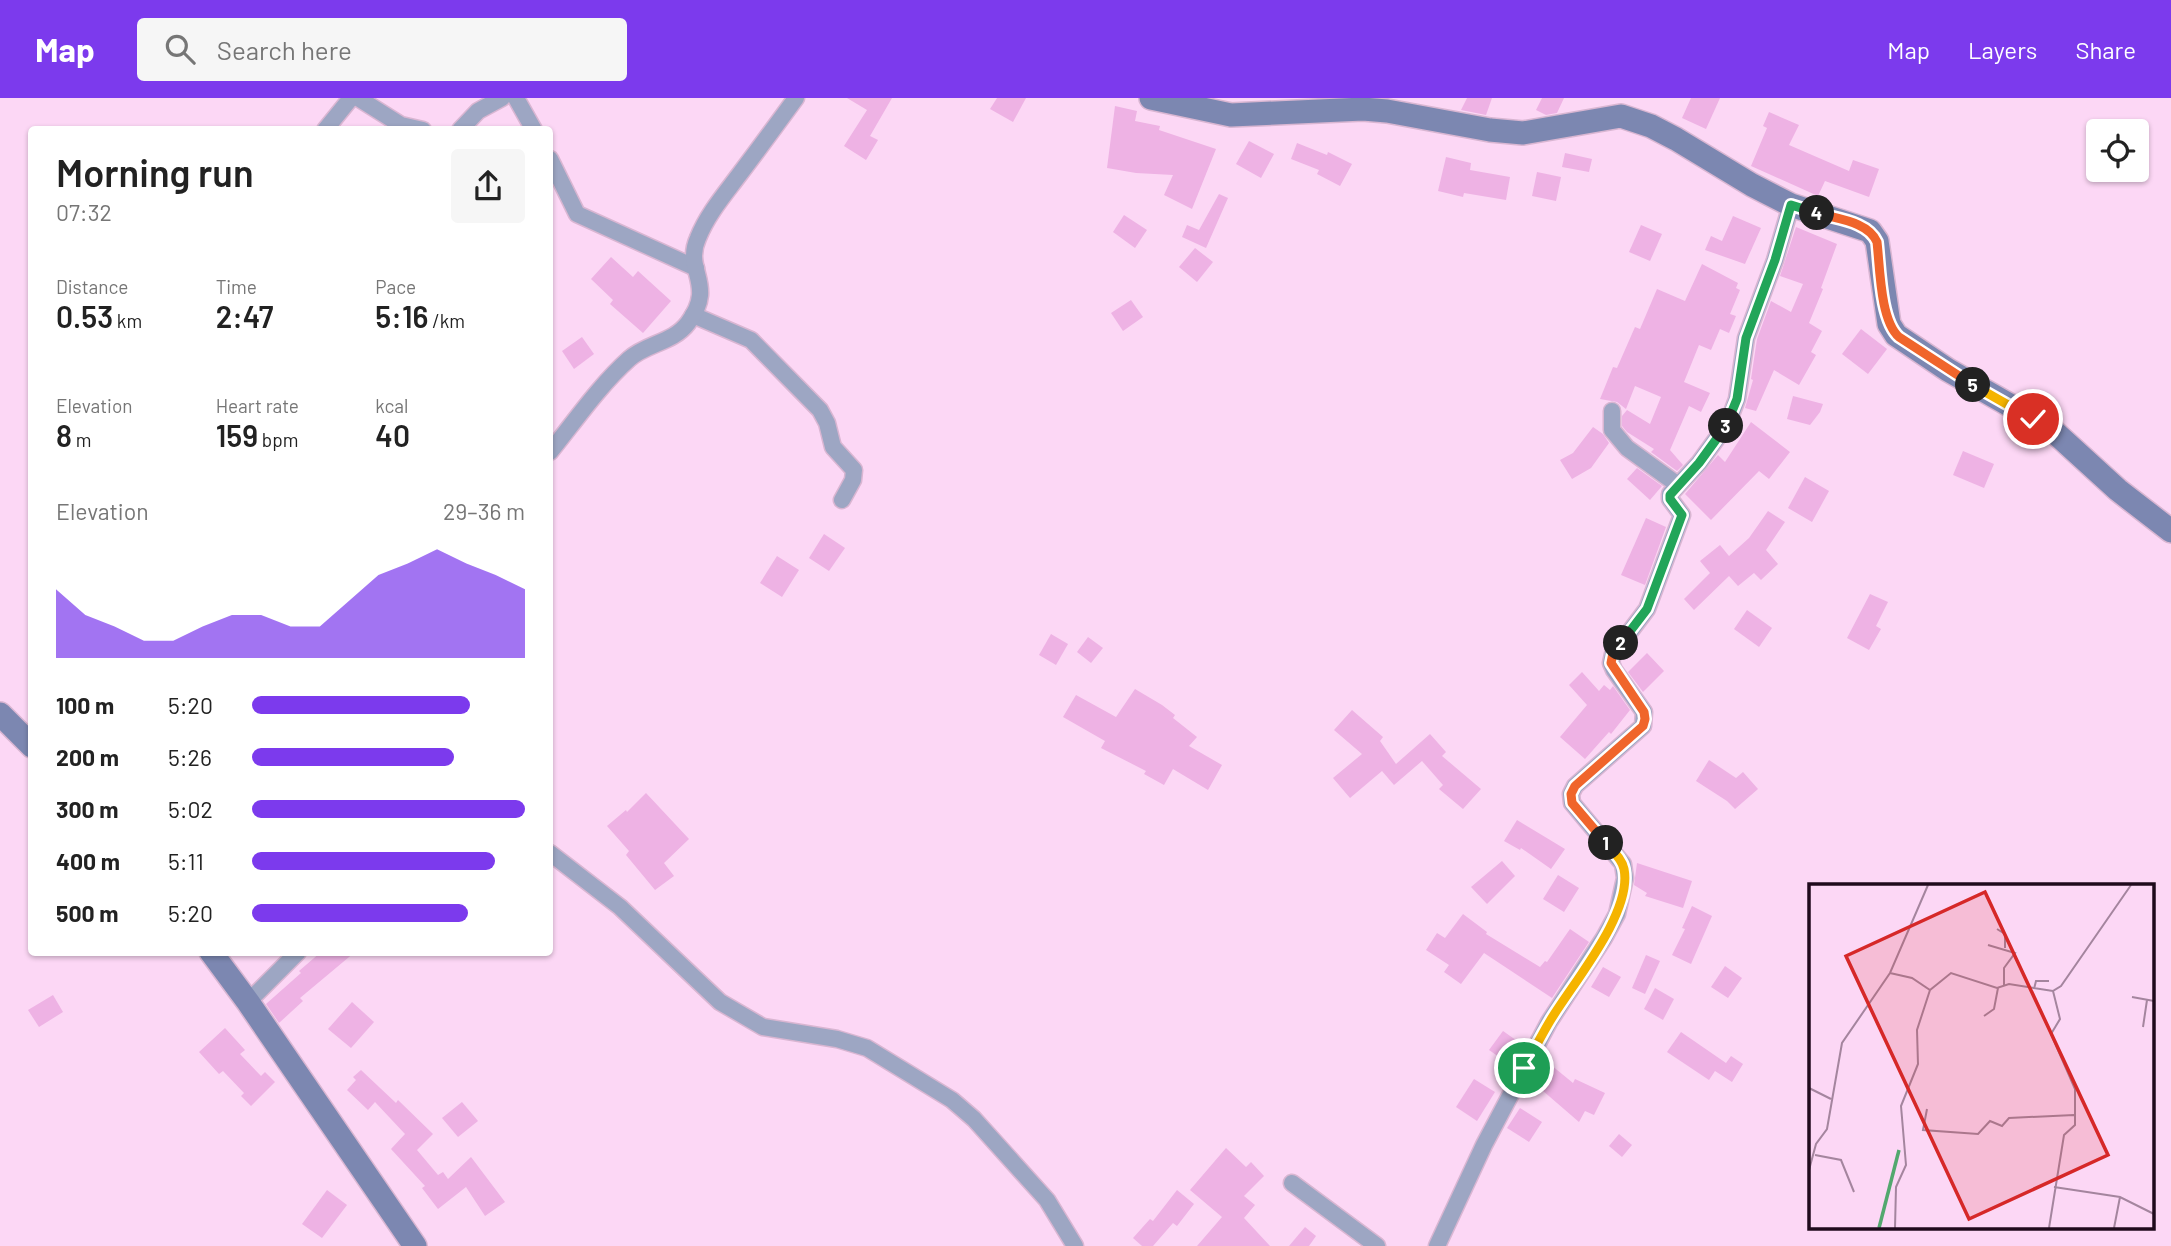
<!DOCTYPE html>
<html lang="en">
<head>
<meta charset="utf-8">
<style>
	:root { --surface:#fff; --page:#f6f6f6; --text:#222; --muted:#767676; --accent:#7c3aed }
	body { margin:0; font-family:Barlow,sans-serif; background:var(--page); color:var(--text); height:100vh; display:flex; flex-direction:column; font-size:26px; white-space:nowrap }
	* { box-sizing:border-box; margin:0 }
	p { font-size:23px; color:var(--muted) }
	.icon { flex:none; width:38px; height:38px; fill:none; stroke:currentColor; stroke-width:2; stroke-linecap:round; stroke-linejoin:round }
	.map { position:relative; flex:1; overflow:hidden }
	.side { position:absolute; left:28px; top:28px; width:525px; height:830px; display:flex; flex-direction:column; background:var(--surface); border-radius:7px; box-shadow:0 2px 5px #0004 }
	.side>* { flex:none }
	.controls { position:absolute; left:2086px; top:21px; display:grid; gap:14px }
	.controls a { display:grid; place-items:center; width:63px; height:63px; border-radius:7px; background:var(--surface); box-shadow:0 2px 5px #0004; font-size:35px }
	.pin { position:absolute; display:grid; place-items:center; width:60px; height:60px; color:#fff; margin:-30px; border:4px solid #fff; border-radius:50%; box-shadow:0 2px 7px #0007 }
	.km { position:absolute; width:35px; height:35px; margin:-18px; border-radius:50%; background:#222; color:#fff; font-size:19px; line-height:35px; text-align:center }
	.round { display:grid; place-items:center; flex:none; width:74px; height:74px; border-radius:7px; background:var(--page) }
	.overview { display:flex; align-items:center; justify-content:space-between; height:119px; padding:0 28px }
	h1 { font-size:38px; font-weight:600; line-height:52px }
	.metrics { display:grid; grid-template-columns:repeat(3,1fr); gap:10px; height:119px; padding:7px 28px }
	.metrics div { display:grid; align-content:center }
	.metrics b { font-size:30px; font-weight:600 }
	.metrics small { font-size:19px; font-weight:400 }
	.metrics p { font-size:19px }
	.chart { height:196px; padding:14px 28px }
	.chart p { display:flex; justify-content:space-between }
	.chart svg { width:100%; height:126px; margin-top:7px; fill:var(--accent); opacity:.7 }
	ul { padding:0 28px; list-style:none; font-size:23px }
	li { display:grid; grid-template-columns:112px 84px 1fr; align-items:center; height:52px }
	li i { height:18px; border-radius:9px; background:var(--accent) }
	header { display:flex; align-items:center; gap:42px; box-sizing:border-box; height:98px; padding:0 35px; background:var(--accent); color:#fff }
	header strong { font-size:33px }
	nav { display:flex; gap:38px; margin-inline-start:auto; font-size:24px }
	.search { width:490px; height:63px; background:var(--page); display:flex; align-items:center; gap:18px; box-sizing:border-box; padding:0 24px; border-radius:7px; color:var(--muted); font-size:26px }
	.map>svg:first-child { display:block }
	.building { fill:#eeb2e4 }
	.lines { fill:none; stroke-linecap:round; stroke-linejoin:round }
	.street-casing { stroke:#d9b6d2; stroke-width:19 }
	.secondary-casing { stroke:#d9b6d2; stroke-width:26 }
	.street { stroke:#9da6c3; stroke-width:16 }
	.secondary { stroke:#7c87b1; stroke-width:23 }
	.split-1-casing { stroke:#fff; stroke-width:14 }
	.split-2-casing { stroke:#fff; stroke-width:14 }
	.split-3-casing { stroke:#fff; stroke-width:14 }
	.split-4-casing { stroke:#fff; stroke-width:14 }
	.split-5-casing { stroke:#fff; stroke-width:14 }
	.split-6-casing { stroke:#fff; stroke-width:14 }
	.split-1 { stroke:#f5b400; stroke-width:9 }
	.split-2 { stroke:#f0652b; stroke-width:9 }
	.split-3 { stroke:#22a559; stroke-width:9 }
	.split-4 { stroke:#22a559; stroke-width:9 }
	.split-5 { stroke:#f0652b; stroke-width:9 }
	.split-6 { stroke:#f5b400; stroke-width:9 }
	.inset-river { fill:none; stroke:#52a86e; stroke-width:3.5 }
	.inset-road { fill:none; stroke:#a4859e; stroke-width:2 }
	.view { fill:#d62828; fill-opacity:0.15; stroke:#d62828; stroke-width:3.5 }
	.inset-edge { fill:none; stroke:#1f0a1c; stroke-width:3.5 }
</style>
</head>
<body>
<header>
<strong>Map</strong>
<div class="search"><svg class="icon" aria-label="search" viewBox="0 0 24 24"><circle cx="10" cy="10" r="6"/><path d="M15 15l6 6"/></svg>Search here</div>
<nav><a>Map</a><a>Layers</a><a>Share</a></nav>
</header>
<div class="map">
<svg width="2171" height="1148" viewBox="0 0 2171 1148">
	<rect width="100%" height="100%" fill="#fcd7f5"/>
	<g class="building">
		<polygon points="847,0 892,0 870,38 878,42 866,62 844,48 867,12"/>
		<polygon points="997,0 1026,0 1013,24 990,11"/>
		<polygon points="1467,0 1492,0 1486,17 1461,12"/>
		<polygon points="1542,0 1564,0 1557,15 1546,17 1536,12"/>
		<polygon points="1691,0 1720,0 1706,31 1682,20"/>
		<polygon points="1115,8 1137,13 1135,23 1160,28 1159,32 1216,51 1192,111 1164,97 1173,77 1136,75 1107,70"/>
		<polygon points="1769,14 1799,27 1789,47 1849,73 1853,62 1879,71 1869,99 1825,83 1818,98 1751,68 1767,30 1763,28"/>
		<polygon points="1249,43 1274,56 1261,80 1236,66"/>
		<polygon points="1297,45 1327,57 1328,54 1352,66 1340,88 1317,76 1319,72 1291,61"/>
		<polygon points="1565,55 1592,61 1589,74 1562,69"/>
		<polygon points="1446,59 1471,65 1470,72 1510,79 1506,102 1464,95 1463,99 1438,93"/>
		<polygon points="1537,74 1561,79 1556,103 1532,98"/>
		<polygon points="1219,96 1228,100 1206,150 1182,139 1187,127 1199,132"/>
		<polygon points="1124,117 1147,132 1135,150 1113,134"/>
		<polygon points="1733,118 1761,130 1745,166 1705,152 1711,138 1722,143"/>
		<polygon points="1641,127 1662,136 1650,163 1629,154"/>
		<polygon points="1796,129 1837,146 1821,190 1823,191 1809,225 1822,233 1811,254 1816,257 1799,287 1774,272 1756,313 1745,310 1753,282 1751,281 1757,241 1771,203 1791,214 1803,186 1780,178"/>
		<polygon points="1195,150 1213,164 1197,184 1179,169"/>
		<polygon points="611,159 633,179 638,173 671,203 643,235 610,206 613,202 591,181"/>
		<polygon points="1702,166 1738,185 1736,190 1740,192 1730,216 1736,218 1729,235 1720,231 1711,252 1699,247 1684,284 1710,295 1701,314 1689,308 1670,352 1683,367 1677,373 1651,354 1654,351 1627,334 1622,328 1622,318 1627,312 1650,326 1661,299 1635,288 1626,311 1617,304 1600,301 1613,269 1617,270 1635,229 1640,231 1657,191 1685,203"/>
		<polygon points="1131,202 1143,219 1123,233 1111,215"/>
		<polygon points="1861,231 1887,251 1868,276 1842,256"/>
		<polygon points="582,239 594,256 574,271 562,253"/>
		<polygon points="1793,298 1823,306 1820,314 1810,327 1787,321"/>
		<polygon points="1751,324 1790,354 1769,381 1759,373 1711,422 1685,396 1718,357 1725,364"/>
		<polygon points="1593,329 1603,336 1609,345 1591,370 1572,381 1560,362 1573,355"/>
		<polygon points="1963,353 1994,366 1984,390 1953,377"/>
		<polygon points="1637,370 1662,388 1650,402 1627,381"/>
		<polygon points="1805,379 1829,393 1812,424 1788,410"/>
		<polygon points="1768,413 1785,424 1766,452 1778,466 1761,482 1754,475 1738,488 1729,478 1694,512 1684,501 1710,475 1700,463 1720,447 1729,458 1749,440"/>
		<polygon points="1646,420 1666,429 1645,487 1621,477"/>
		<polygon points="824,436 845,450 829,473 809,460"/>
		<polygon points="777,458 799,472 782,499 760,485"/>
		<polygon points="1870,496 1888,504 1876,528 1881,531 1869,552 1847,540"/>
		<polygon points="1747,512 1772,530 1759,549 1734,531"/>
		<polygon points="1051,536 1068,546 1056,567 1039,557"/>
		<polygon points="1088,539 1103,550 1091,565 1077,554"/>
		<polygon points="1647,555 1664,573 1643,594 1628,574"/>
		<polygon points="1582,574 1599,593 1604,587 1610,592 1613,588 1630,612 1611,636 1609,634 1585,661 1560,639 1587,607 1569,587"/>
		<polygon points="1135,591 1162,607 1175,617 1173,620 1197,639 1189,648 1222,667 1208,692 1173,671 1164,687 1144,676 1146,673 1101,650 1105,643 1063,619 1076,597 1116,619"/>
		<polygon points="1352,612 1383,639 1380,643 1396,666 1430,636 1446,654 1442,658 1481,691 1463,711 1439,691 1443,687 1422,663 1394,687 1382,673 1350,700 1333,680 1362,656 1334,632"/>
		<polygon points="1709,662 1736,680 1743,674 1758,691 1735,711 1727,703 1696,683"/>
		<polygon points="646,695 689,741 664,765 674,778 655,792 626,757 629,753 607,728 626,712 627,714"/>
		<polygon points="1517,722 1565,751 1551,771 1521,750 1520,752 1504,743"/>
		<polygon points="1502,763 1515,778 1487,806 1471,789"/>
		<polygon points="1637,765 1692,783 1683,810 1645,798 1647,795 1634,787"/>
		<polygon points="1558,777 1579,790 1564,814 1543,801"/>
		<polygon points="1692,808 1712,818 1691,866 1672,857 1685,831 1682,830"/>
		<polygon points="1463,816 1487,834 1486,836 1540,869 1545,863 1547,864 1570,831 1589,844 1552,900 1484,855 1461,886 1444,874 1449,867 1426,852 1437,835 1445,840"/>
		<polygon points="321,854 355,854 300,900 303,903 279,925 266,906 301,875 299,873"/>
		<polygon points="1646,857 1660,863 1645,896 1632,890"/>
		<polygon points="1725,868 1742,880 1728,900 1711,889"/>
		<polygon points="1603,869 1621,879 1609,899 1591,889"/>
		<polygon points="1655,890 1674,901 1663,922 1644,911"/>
		<polygon points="53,897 63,914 39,929 28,912"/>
		<polygon points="352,904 374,924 351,950 328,931"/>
		<polygon points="225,930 245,952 240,956 261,978 265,974 275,984 251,1008 241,998 244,995 223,973 219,976 199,954"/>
		<polygon points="1503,933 1523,947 1509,966 1489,952"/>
		<polygon points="1681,934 1726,965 1731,958 1743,966 1732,984 1715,973 1709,982 1667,954"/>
		<polygon points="1551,967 1573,985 1575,981 1605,995 1594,1017 1585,1013 1579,1024 1535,986"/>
		<polygon points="361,972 396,1005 398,1002 433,1036 417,1052 438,1077 443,1074 448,1081 471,1059 505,1104 485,1118 466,1089 438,1111 422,1090 425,1088 391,1051 405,1036 375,1004 368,1012 347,992 356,982 353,979"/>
		<polygon points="1474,981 1495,994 1477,1023 1456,1009"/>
		<polygon points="462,1004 478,1023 458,1039 442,1020"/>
		<polygon points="1520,1010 1542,1024 1529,1044 1507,1030"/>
		<polygon points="1619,1036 1632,1047 1622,1059 1609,1048"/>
		<polygon points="1226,1050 1246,1069 1251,1064 1264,1078 1244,1098 1255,1107 1244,1120 1270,1148 1197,1148 1222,1119 1190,1092"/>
		<polygon points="327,1092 347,1107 322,1140 302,1126"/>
		<polygon points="1177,1092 1194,1106 1177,1128 1173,1125 1153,1148 1142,1148 1133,1140 1150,1121 1153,1123"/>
		<polygon points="1305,1129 1316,1138 1309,1148 1289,1148"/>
	</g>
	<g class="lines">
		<defs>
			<g id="street">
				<polyline points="358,0 401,27 423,32"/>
				<polyline points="516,0 534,32"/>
				<polyline points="325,32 351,0"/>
				<polyline points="460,32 478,13 502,0"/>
				<polyline points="550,61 577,116 696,170"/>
				<polyline points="693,217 751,242 820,312 827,325 833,349 854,372 853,382 842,402"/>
				<polyline points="1612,313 1612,332 1627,350 1678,387"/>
				<path d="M550,354C575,323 599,288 629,261C647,245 673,245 688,225C717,186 683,173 698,140C707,117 724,97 739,77C758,52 777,26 796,0"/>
				<polyline points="550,755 620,809 720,904 763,929 837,941 867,950 952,1002 974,1021 1047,1102 1075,1148"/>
				<polyline points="248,904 298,854"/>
				<polyline points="1292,1085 1377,1148"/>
				<polyline points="1437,1148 1484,1047 1549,924 1604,840 1617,816 1625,780 1623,766 1572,705 1571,696 1575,688 1643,628 1644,614 1614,572 1611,565 1613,556 1647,511 1682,417 1670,401 1670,396 1699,365 1728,325 1737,301 1746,240 1775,162 1791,107"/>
			</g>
			<g id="secondary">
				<polyline points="1151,0 1231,17 1363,11 1387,13 1490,32 1523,35 1621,18 1651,28 1676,41 1752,87 1791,107 1870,133 1877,143 1889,226 1896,237 1948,272 2050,330 2118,392 2171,433"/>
				<polyline points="0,616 32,648"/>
				<polyline points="211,854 248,904 415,1148"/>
			</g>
		</defs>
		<use href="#street" class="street-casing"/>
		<use href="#secondary" class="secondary-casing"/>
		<use href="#street" class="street"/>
		<use href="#secondary" class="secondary"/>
	</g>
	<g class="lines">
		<defs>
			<path id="split-1" d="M1524,970C1533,954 1541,938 1550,923C1572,886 1633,815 1624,771C1622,761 1613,753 1606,745"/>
			<polyline id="split-2" points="1606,745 1572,705 1571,696 1575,688 1643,628 1645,621 1644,614 1611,565 1613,555 1621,545"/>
			<polyline id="split-3" points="1621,545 1647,511 1682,417 1670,401 1670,397 1699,365 1726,328"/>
			<polyline id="split-4" points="1726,328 1737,301 1746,240 1775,162 1791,107 1817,115"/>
			<path id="split-5" d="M1817,115C1836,121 1868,123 1877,144C1880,169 1880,222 1899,239L1973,287"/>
			<polyline id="split-6" points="1973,287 2033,321"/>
		</defs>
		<use href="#split-1" class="split-1-casing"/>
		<use href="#split-2" class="split-2-casing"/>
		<use href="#split-3" class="split-3-casing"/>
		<use href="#split-4" class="split-4-casing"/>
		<use href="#split-5" class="split-5-casing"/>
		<use href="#split-6" class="split-6-casing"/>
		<use href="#split-1" class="split-1"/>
		<use href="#split-2" class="split-2"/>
		<use href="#split-3" class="split-3"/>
		<use href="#split-4" class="split-4"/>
		<use href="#split-5" class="split-5"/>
		<use href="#split-6" class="split-6"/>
	</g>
	<g transform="translate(1809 786)">
		<rect width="345" height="345" fill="#fcd7f5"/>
		<path class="inset-river" d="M70,344L90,266"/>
		<path class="inset-road" d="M188,45L196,50V64M179,61L206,69L195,84V101M81,89L103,94L121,106L142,89L188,104L200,100L244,107M225,105L227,97H240M323,113L345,117M175,132L185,125L189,104M334,143L338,116M0,204L22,215M118,225L114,246L169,250L181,237L193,242L200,234L265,231M6,271L32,276L45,308M0,286L7,260L18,245L33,159L81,89L119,1M245,303L311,313L345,330M86,344L87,303L97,281L92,222L109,180L108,146L121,106M240,344L255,251L266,241V205L242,150L251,135L244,107L252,102L322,1M305,344L311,313"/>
		<path class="view" d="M176,8L299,271L160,335L37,72Z"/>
		<rect width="345" height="345" class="inset-edge"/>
	</g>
</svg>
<div class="controls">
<a><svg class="icon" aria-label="locate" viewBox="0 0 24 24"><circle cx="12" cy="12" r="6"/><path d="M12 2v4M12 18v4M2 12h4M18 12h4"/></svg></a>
</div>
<div class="pin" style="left:1524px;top:970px;background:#1e9e55"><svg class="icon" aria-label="arrive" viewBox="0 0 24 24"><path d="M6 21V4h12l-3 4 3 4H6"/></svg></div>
<div class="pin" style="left:2033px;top:321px;background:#d93025"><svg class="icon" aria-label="check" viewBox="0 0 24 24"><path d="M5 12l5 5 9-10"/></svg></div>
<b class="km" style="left:1606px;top:745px">1</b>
<b class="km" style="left:1621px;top:545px">2</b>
<b class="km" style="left:1726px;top:328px">3</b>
<b class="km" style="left:1817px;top:115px">4</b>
<b class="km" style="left:1973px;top:287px">5</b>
<section class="side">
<div class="overview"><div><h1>Morning run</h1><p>07:32</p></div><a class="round"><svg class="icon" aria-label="share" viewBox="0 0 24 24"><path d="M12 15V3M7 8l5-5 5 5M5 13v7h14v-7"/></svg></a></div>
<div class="metrics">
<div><p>Distance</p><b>0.53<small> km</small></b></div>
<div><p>Time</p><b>2:47</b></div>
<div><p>Pace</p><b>5:16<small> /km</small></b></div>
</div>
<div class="metrics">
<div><p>Elevation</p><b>8<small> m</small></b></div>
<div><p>Heart rate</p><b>159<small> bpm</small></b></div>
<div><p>kcal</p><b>40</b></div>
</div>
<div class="chart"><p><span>Elevation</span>29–36 m</p>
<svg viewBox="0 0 160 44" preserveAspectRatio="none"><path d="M0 44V20L10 29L20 33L30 38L40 38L50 33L60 29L70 29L80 33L90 33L100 24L110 15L120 11L130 6L140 11L150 15L160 20V44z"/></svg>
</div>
<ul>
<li><b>100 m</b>5:20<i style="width:80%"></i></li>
<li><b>200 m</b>5:26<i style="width:74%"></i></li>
<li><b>300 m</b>5:02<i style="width:100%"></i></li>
<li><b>400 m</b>5:11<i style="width:89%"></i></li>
<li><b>500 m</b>5:20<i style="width:79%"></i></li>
</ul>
</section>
</div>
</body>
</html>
